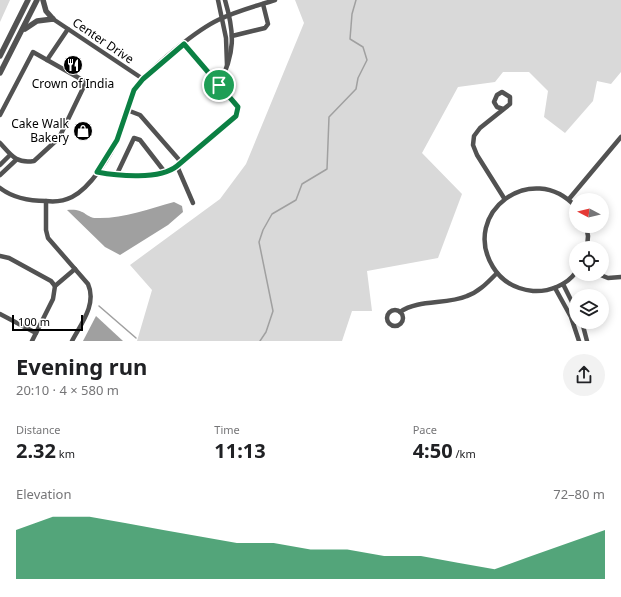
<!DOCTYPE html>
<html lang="en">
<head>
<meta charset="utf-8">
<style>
	:root { --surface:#fff; --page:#f2f2f2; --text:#202124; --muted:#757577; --accent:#0b8043 }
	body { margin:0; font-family:"Noto Sans",sans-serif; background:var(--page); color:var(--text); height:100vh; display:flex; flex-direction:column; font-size:15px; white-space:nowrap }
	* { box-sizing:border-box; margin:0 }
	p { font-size:13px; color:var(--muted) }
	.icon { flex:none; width:22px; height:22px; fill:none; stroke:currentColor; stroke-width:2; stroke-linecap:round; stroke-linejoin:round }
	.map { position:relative; height:341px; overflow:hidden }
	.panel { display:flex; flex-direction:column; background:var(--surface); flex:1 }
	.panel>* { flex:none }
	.needle { width:26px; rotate:277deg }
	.tools { position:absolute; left:569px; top:193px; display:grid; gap:8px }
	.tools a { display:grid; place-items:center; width:40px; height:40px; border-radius:50%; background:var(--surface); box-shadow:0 2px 10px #0003; font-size:20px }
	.scale { position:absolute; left:12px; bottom:10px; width:71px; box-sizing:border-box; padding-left:4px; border:2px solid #000; border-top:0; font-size:11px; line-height:14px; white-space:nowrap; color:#000; -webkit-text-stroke:3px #fff; paint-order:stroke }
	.pin { position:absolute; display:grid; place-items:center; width:34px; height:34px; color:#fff; margin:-17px; border:2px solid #fff; border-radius:50%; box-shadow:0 1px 4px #0007 }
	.round { display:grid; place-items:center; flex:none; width:42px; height:42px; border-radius:21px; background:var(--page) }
	.overview { display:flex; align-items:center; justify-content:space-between; height:68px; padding:0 16px }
	h1 { font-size:22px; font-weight:700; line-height:30px }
	.stats { display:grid; grid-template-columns:repeat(3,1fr); gap:6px; height:68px; padding:4px 16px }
	.stats div { display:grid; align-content:center }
	.stats b { font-size:20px; font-weight:700 }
	.stats small { font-size:11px; font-weight:400 }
	.stats p { font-size:11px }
	.chart { height:112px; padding:8px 16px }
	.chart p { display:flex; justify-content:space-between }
	.chart svg { width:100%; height:72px; margin-top:4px; fill:var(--accent); opacity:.7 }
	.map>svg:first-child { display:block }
	.green { fill:#d9d9d9 }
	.water { fill:#a0a0a0 }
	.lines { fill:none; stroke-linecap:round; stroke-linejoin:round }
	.stream { stroke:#a0a0a0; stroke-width:1.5 }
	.minor { stroke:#525252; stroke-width:4.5 }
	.tertiary { stroke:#525252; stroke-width:5.5 }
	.route-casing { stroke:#fff; stroke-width:8 }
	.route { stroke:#0b8043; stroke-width:5 }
	.labels { text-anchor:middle; stroke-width:3; stroke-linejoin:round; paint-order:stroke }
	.street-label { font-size:12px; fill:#000; stroke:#fff }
	.poi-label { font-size:12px; fill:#000; stroke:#fff }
</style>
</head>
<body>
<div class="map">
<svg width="621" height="341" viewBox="0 0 621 341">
	<rect width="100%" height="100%" fill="#fff"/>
	<g class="green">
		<polygon points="0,0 10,0 0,22"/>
		<polygon points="295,0 621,0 621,72 611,84 597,81 593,101 565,133 544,117 548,91 529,72 503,72 495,82 458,87 422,153 462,194 438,258 367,271 372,311 352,311 342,341 137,341 152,290 130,265 220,199 246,164 304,23"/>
	</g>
	<g class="water">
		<path d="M174,202L182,206L183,212L168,225L120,255L105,247L67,210C85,208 86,218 96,218C122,219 149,209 174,202Z"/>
		<polygon points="96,316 123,341 83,341"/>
	</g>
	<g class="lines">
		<g class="stream">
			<polyline points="99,306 136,338"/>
			<polyline points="260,341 266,332 273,311 259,242 263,230 272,214 296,200 302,184 327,169 329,117 356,89 358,78 367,60 363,47 350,39 352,14 356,0"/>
		</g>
		<g class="minor">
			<polyline points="218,0 226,38 227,65"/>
			<polyline points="53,19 143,79"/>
			<polyline points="232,36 265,28 268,24 263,4"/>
			<polyline points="184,44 219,85"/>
			<polyline points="47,60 68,29"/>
			<polyline points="503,109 497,107 494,102 497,95 502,92 510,97 510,104 480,128 474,136 473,145 477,155 504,198"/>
			<polyline points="127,110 140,115 181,162"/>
			<path d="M0,115L33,52L86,82L59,138L34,161C16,164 11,155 0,143"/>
			<polyline points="0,165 10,155"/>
			<polyline points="177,166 193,203"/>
			<path d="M97,172C122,177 150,179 175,168L236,116L238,107L219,85C235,53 235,34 225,0"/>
			<polyline points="0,175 16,160"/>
			<polyline points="116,176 134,138 140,140 164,171"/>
			<path d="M0,188C13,198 30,201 46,201C54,202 64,201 72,197C90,188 111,156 118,138C125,119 128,95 142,80C158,62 197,30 218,20C236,11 256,6 275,0"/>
			<polyline points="569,199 621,137"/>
			<path d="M46,201V230L48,238L88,284C97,304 81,324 72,341"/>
			<path d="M576,207C532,159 460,213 493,267C502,282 516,289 533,291C549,292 567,285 576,272"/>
			<polyline points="586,226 588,236 587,248"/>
			<polyline points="0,256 9,258 51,281 55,286"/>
			<polyline points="598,274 608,278 621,277"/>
			<polyline points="563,284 576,310"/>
			<polyline points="555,288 571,317 579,341"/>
			<circle cx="395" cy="318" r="8"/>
			<path d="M400,312C419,299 446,305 467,296C479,292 488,282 497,273"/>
			<polyline points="0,314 36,333"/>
			<polyline points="582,322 587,341"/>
			<polyline points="32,341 53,299 55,286 75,269"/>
		</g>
		<g class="tertiary">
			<polyline points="43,0 46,11 53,19"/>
			<polyline points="25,29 37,21 53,19"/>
			<polyline points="0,56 28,0"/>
			<polyline points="0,73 37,0"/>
		</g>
	</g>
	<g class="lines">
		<defs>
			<path id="route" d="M184,44L238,107L236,116L177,166C160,180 118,176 97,172L117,140L134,90L143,79Z"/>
		</defs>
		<use href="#route" class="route-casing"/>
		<use href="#route" class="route"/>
	</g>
	<defs>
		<symbol id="restaurant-disc" viewBox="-11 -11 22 22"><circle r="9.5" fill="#000" stroke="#fff"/><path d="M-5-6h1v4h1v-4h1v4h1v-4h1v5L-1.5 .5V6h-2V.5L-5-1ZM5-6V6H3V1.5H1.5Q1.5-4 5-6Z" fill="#fff"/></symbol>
		<symbol id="shop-disc" viewBox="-11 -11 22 22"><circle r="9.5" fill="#000" stroke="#fff"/><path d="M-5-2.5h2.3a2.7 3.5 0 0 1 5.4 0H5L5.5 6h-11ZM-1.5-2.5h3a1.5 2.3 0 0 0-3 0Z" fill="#fff"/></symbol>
	</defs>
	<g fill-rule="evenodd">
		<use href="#restaurant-disc" x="62" y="54" width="22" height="22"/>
		<use href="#shop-disc" x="72" y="120" width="22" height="22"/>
	</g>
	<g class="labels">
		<g class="street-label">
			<text transform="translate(103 41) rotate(34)" y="4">Center Drive</text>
		</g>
		<g class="poi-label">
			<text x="73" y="88">Crown of India</text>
			<text x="69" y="128" text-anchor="end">Cake Walk<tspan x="69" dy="14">Bakery</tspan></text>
		</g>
	</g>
</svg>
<div class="tools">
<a><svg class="needle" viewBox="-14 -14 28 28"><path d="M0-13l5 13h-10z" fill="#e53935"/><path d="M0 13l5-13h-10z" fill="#757577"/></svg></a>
<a><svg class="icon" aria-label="locate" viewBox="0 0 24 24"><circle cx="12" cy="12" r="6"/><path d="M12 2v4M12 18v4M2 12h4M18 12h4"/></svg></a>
<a><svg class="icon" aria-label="layers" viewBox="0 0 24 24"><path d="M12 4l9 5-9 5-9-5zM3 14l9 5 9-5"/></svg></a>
</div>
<div class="scale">100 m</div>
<div class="pin" style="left:219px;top:85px;background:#1e9e55"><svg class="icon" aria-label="arrive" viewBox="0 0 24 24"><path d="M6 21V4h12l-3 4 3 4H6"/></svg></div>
</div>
<section class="panel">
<div class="overview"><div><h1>Evening run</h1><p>20:10 · 4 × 580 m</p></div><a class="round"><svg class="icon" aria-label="share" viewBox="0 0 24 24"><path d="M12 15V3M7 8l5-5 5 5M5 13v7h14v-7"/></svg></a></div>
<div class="stats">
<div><p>Distance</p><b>2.32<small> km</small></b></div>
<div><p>Time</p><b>11:13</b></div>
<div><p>Pace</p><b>4:50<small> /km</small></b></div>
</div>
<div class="chart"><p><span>Elevation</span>72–80 m</p>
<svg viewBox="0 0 160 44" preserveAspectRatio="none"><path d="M0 44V14L10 6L20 6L30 10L40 14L50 18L60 22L70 22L80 26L90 26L100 30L110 30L120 34L130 38L140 30L150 22L160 14V44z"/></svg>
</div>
</section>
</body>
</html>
